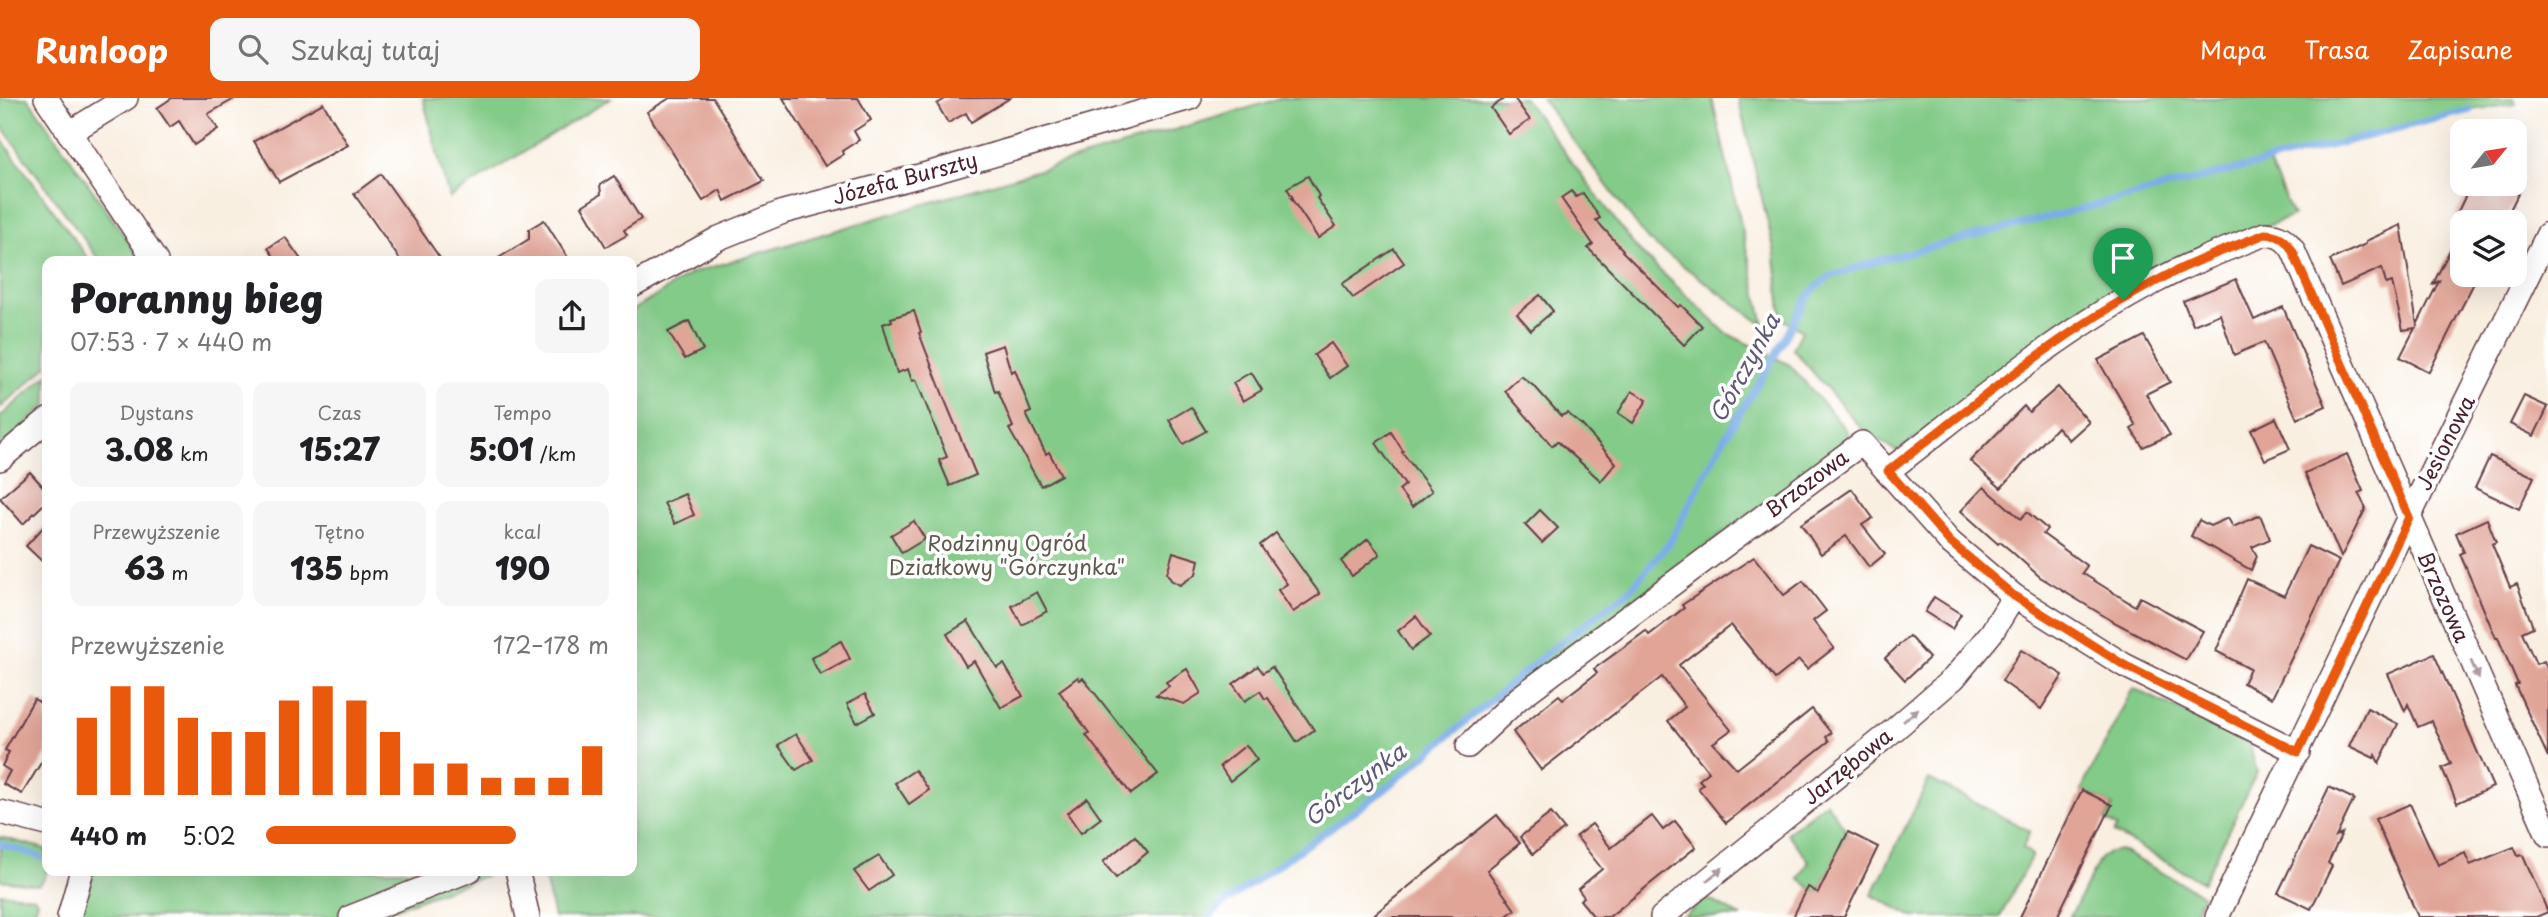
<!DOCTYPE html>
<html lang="pl">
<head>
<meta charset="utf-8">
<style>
	:root { --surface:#fff; --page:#f6f6f6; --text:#202124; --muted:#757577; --accent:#ea580c }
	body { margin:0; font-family:"Playpen Sans",sans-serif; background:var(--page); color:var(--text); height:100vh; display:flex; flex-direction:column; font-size:26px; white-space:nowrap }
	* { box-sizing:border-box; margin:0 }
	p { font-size:23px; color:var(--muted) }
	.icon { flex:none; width:38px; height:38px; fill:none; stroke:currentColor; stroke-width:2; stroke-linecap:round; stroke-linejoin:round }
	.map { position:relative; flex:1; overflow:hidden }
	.details { position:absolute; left:42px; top:158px; width:595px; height:620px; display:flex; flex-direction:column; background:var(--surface); border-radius:14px; box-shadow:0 7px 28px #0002 }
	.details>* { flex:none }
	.needle { width:46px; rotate:60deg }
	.fabs { position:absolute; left:2450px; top:21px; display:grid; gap:14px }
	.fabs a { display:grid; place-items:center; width:77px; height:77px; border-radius:14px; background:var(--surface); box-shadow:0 7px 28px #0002; font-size:35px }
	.pin { position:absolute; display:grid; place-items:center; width:60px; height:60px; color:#fff; margin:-72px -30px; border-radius:50% 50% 50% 0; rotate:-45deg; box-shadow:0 0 7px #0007 }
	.pin .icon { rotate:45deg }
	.round { display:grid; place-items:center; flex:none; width:74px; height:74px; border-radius:14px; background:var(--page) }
	.head { display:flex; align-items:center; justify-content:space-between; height:119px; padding:0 28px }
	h1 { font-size:38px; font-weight:800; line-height:52px }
	.stats { display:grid; grid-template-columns:repeat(3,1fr); gap:10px; height:119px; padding:7px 28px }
	.stats div { display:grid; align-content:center; border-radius:14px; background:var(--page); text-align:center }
	.stats b { font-size:30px; font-weight:800 }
	.stats small { font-size:19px; font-weight:400 }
	.stats p { font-size:19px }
	.chart { height:196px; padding:14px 28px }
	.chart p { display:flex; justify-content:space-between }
	.chart svg { width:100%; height:126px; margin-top:7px; stroke:var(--accent); stroke-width:6 }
	ul { padding:0 28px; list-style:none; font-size:23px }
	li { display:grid; grid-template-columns:112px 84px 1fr; align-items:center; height:52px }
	li i { height:18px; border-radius:9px; background:var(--accent) }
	header { display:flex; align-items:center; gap:42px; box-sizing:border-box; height:98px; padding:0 35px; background:var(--accent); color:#fff }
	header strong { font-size:33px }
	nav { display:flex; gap:38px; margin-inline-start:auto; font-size:24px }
	.search { width:490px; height:63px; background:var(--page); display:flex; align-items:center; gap:18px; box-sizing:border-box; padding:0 24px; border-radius:14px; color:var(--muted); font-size:26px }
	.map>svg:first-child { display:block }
	.green { fill:#83cb88; stroke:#66755a; stroke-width:2 }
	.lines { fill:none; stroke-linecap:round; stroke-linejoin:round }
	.stream { stroke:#7aade6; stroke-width:7 }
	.building { fill:#e1a598 }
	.minor-casing { stroke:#643e46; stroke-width:26 }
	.minor { stroke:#fff; stroke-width:23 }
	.oneway { fill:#ae9aa0 }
	.route-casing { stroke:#fff; stroke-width:14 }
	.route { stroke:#ea580c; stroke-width:9 }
	.labels { text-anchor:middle; stroke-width:7; stroke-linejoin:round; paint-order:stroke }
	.street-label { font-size:21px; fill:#4a1f2b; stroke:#fff }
	.park-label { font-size:21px; fill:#5e5b4c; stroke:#fff }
	.water-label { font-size:23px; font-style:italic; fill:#5d5876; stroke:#fff }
</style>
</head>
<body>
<header>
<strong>Runloop</strong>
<div class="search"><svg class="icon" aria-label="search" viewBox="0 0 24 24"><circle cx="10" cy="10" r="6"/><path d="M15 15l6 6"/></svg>Szukaj tutaj</div>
<nav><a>Mapa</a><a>Trasa</a><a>Zapisane</a></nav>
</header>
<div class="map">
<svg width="2548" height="819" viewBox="0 0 2548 819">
	<rect width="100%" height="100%" fill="#fff"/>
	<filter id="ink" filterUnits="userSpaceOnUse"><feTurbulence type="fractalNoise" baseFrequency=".0143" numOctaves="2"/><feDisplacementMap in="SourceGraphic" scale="14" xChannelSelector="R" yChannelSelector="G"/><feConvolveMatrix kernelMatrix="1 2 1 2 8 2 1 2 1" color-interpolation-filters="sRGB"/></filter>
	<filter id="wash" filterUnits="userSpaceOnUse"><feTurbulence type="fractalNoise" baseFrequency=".00686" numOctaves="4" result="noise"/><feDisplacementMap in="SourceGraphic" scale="28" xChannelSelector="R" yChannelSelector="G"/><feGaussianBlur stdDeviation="1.57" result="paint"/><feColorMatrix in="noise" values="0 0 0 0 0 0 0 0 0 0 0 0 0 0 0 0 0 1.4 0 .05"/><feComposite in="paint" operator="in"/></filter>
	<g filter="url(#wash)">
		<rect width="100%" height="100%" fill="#f9efe1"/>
		<g class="green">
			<polygon points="0,0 28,0 142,163 100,163 0,26"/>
			<polygon points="423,0 611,0 449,100"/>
			<polygon points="1282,0 1524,0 1637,151 1726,235 1790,267 1848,334 1848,342 1518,590 1483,609 1382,694 1224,805 1209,819 554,819 543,772 632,772 632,213 692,175"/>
			<polygon points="1541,0 1712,0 1764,227 1648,142"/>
			<polygon points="1738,0 2513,0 2516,6 2470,12 2268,63 2293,118 2187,159 1896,353 1862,331 1793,251 1802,233 1782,221 1774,151"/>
			<polygon points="0,39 90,163 47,163 47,268 0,310"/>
			<polygon points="47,277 47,306 0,350 0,319"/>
			<polygon points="2133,590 2249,646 2257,674 2203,784 2114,735 2117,729 2105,722 2113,708 2081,692"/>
			<polygon points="1929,681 2030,733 2023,750 2032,757 2000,819 1913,819 1872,797"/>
			<polygon points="1826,704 1848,735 1818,795 1799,781 1809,763 1787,735"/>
			<path d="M0,739L46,751C49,763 49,779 38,787L0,782Z"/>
			<polygon points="2120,752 2203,797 2192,819 2070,819 2100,761 2107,755"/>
			<polygon points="94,772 501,772 371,819 80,819"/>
			<polygon points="0,795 34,799 37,803 32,819 0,819"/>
			<polygon points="1706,800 1742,819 1683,819"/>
		</g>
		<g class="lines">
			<g class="stream">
				<polyline points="0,746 47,761"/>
				<polyline points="1209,819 1224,805 1382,694 1554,549 1628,494 1670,444 1720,347 1774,260 1806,201 1815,190 1829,179 1876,163 2470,12"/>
			</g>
		</g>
		<g id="blocks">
			<g class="building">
				<polygon points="172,0 236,0 208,16 218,31 194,47 179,23 170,29 157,10"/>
				<polygon points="670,0 713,0 764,83 725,103 720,92 703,103 647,14"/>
				<polygon points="783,0 858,0 871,22 854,33 859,42 842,53 844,56 825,68"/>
				<polygon points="947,0 1010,0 971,24 966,15 948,25 937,6"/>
				<polygon points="1505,0 1514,0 1530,22 1509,36 1491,10"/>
				<polygon points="323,5 348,47 279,84 254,43"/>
				<polygon points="381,76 415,124 442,163 401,163 383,137 354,96"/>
				<polygon points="614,78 641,121 624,132 627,137 606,149 582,108 601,96 600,87"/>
				<polygon points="1308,78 1319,98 1317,100 1336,128 1318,140 1291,100 1293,100 1287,90"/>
				<polygon points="2471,86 2523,86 2504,124 2453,124"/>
				<polygon points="1571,93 1576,99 1583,95 1600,120 1596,122 1623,152 1622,153 1678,209 1681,207 1702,228 1684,247 1588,150 1593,146 1561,100"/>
				<polygon points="544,122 570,163 494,163 529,141 529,131"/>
				<polygon points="2401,127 2417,227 2439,183 2433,186 2462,128 2462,177 2478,177 2429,274 2400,259 2415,230 2403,232 2392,184 2386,186 2382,170 2341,188 2330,162 2366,146 2366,143"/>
				<polygon points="285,139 302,163 277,163 268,150"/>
				<polygon points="1394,151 1404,165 1353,200 1342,186"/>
				<polygon points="2236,181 2254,222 2283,209 2326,308 2297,321 2264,244 2234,257 2220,216 2193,227 2183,203"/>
				<polygon points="1540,197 1553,213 1531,232 1517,216"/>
				<polygon points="914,213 921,234 919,235 946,305 976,377 950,388 939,362 947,359 916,282 912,283 908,271 897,275 883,226 892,223 891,220"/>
				<polygon points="689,223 703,252 685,261 668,234"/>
				<polygon points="2144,238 2170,284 2146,296 2170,337 2143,349 2131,331 2136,328 2098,262"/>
				<polygon points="1331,245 1347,268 1330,280 1314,257"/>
				<polygon points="1003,247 1011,274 1015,272 1031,314 1026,316 1046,356 1049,354 1061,377 1041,388 1009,331 1013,329 998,293 995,294 983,254"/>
				<polygon points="1251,274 1262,292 1243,303 1233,285"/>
				<polygon points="1521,278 1536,290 1561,318 1567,315 1582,327 1616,365 1601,383 1557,343 1552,348 1505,293"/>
				<polygon points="2058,289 2089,324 2069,342 2057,329 2001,390 1970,363 2024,308 2029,314"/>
				<polygon points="1632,293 1647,302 1633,325 1618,315"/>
				<polygon points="2524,298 2548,309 2534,338 2510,326"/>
				<polygon points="1191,309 1206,333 1183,346 1169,322"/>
				<polygon points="2276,320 2290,351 2265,362 2251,332"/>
				<polygon points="1391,334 1403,353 1402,354 1432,393 1412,409 1399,392 1405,387 1376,345"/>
				<polygon points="2347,356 2363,393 2358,395 2366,410 2341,459 2305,375"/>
				<polygon points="2490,358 2534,379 2519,411 2475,390"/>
				<polygon points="30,374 47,393 47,403 23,426 0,400"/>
				<polygon points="1984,389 2021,421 2027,414 2047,431 2043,436 2087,468 2082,475 2135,508 2140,499 2203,533 2186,562 2114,524 2040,479 2010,452 2000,444 1998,446 1961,413"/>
				<polygon points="1852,391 1873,420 1862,427 1885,456 1869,469 1846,438 1821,456 1801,426"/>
				<polygon points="685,396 694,417 675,426 664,405"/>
				<polygon points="1540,412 1558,430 1542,445 1525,427"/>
				<polygon points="2260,417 2270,441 2252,449 2257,458 2251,472 2191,438 2199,422 2210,428 2228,420 2233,429"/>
				<polygon points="2487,421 2496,444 2492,446 2510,489 2517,486 2533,529 2522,534 2536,566 2544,563 2548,573 2548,659 2515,587 2518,586 2498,540 2496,540 2460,456 2464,454 2456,435"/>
				<polygon points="914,423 925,441 902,455 891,437"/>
				<polygon points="47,425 47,468 26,448"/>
				<polygon points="1276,435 1320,496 1293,514 1278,492 1287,486 1260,447"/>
				<polygon points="1368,441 1380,456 1352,478 1341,463"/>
				<polygon points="2308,448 2339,463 2272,600 2243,585 2250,571 2216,553 2247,481 2284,498"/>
				<polygon points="1173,454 1199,462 1196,476 1180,487 1171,482 1167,475"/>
				<polygon points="1754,459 1784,497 1803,483 1826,513 1813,523 1834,550 1807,571 1799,562 1775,581 1731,527 1679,567 1731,632 1713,645 1737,671 1812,611 1831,635 1826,639 1829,643 1726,725 1698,690 1703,686 1699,682 1709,674 1668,623 1685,609 1662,579 1541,672 1513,634 1559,597 1563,601 1597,575 1594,571 1646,533 1649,537 1684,510 1682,507"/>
				<polygon points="1037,494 1047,513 1022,527 1012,508"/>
				<polygon points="1934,499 1961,516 1952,531 1925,514"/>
				<polygon points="1416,518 1430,538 1411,552 1398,533"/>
				<polygon points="968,523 997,570 1004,566 1023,598 1001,610 974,563 966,568 947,536"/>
				<polygon points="1909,538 1929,560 1905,582 1885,560"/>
				<polygon points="841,543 850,561 820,577 811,560"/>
				<polygon points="2021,552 2063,577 2041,611 2002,583"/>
				<polygon points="2434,556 2493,689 2457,705 2442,670 2451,666 2432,623 2418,629 2408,606 2405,613 2388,576"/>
				<polygon points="1258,568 1263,575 1272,569 1314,632 1297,644 1268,600 1265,601 1260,593 1245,603 1233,586"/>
				<polygon points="1187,571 1201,595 1184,606 1156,597 1169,588 1166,584"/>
				<polygon points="1078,579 1080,582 1083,580 1158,676 1131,696 1086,637 1089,635 1059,593"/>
				<polygon points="865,596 875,615 857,625 847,606"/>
				<polygon points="34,601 47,609 47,655 22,696 3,686 10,673 2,668 9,654 5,652"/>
				<polygon points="2367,610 2398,626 2379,665 2375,657 2374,660 2349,648"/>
				<polygon points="796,636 813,662 796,672 778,647"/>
				<polygon points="1246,647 1257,662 1230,683 1220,668"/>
				<polygon points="915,672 929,692 909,706 895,685"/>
				<polygon points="2329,689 2354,701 2336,739 2342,736 2328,765 2332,768 2311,811 2278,795"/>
				<polygon points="2082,692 2112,707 2057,819 2020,819"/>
				<polygon points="1087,700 1101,720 1081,735 1067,715"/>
				<polygon points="2410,706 2438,767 2465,755 2470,767 2514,749 2518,758 2523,757 2548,814 2536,819 2418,819 2375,721"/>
				<polygon points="1551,715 1564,731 1533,756 1520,739"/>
				<polygon points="1497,717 1520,745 1487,772 1515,812 1505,819 1371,819"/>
				<polygon points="1652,718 1663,732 1675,723 1696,749 1609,819 1594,819 1580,802 1584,799 1578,791 1602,771 1576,738 1592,726 1611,750"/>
				<polygon points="1848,734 1878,749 1844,819 1793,819 1808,789 1818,795"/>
				<polygon points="1135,738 1148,754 1116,780 1103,764"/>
				<polygon points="879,758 892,777 869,793 854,773"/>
			</g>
		</g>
	</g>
	<g filter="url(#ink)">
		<use href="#blocks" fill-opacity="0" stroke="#643e46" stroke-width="2"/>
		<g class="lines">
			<defs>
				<g id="minor">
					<polyline points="46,0 156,163"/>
					<polyline points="69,35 126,0"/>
					<polyline points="632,188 719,140 783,114 934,74 1190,0"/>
					<polyline points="0,361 47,322"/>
					<path d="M1888,373C1974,307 2057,235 2153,185C2189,165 2227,151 2265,136C2279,137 2285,140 2293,152L2548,737"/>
					<polyline points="1468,648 1519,600 1862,345 1950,444 2014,498 2124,567 2298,654"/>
					<polyline points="0,714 47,726"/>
					<polyline points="517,772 528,819"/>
					<polyline points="69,819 82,772"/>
					<polyline points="351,819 470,772"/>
					<polyline points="1662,819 1895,631 1954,580 1992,534 2014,498"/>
					<polyline points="2217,819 2409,419 2548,136"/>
				</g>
			</defs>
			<use href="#minor" class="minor-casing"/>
			<use href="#minor" class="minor"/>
		</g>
		<defs><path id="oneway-solid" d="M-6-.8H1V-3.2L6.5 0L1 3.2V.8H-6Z" transform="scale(1.75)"/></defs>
		<g class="oneway">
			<use href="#oneway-solid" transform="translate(2475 572) rotate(66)"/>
			<use href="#oneway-solid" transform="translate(1911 617) rotate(-41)"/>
			<use href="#oneway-solid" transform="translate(1715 776) rotate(-39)"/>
		</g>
	</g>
	<g class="lines" filter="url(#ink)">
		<defs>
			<path id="route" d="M2265,136C2279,137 2285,140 2292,152L2409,419L2298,654L2124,567L2014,498L1950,444L1888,373C1974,307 2057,236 2153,185C2189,165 2227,151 2265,136Z"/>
		</defs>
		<use href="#route" class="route-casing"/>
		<use href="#route" class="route"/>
	</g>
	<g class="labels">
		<g class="street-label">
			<text transform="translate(905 81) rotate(-15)" y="7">Józefa Burszty</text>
			<text transform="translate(2446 345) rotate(-63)" y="7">Jesionowa</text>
			<text transform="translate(1807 386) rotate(-37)" y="7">Brzozowa</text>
			<text transform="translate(2443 499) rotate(66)" y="7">Brzozowa</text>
			<text transform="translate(1848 669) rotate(-39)" y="7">Jarzębowa</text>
		</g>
		<g class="park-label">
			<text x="1007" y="453">Rodzinny Ogród<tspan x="1007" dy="24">Działkowy "Górczynka"</tspan></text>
		</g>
		<g class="water-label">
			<text transform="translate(1745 270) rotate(-61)" y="8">Górczynka</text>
			<text transform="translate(1355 687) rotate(-37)" y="8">Górczynka</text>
		</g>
	</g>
</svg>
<div class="fabs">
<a><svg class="needle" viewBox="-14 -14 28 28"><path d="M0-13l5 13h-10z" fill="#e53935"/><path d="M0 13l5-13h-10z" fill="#757577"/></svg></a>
<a><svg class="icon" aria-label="layers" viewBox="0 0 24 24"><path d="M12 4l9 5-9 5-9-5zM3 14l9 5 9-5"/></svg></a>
</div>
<div class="pin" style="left:2123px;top:202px;background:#1e9e55"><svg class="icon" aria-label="arrive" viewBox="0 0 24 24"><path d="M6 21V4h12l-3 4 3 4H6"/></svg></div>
<section class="details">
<div class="head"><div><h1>Poranny bieg</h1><p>07:53 · 7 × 440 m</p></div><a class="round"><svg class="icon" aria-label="share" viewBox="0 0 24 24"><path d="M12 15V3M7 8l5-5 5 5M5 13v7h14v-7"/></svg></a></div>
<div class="stats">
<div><p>Dystans</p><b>3.08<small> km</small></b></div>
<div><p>Czas</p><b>15:27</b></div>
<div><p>Tempo</p><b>5:01<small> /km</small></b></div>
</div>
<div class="stats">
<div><p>Przewyższenie</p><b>63<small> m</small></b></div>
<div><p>Tętno</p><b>135<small> bpm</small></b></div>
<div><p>kcal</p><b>190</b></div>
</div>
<div class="chart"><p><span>Przewyższenie</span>172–178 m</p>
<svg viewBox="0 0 160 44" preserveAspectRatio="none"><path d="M5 44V17M15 44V6M25 44V6M35 44V17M45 44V22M55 44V22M65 44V11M75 44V6M85 44V11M95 44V22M105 44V33M115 44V33M125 44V38M135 44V38M145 44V38M155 44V27"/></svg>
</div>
<ul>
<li><b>440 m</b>5:02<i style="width:73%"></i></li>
</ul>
</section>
</div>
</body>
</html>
